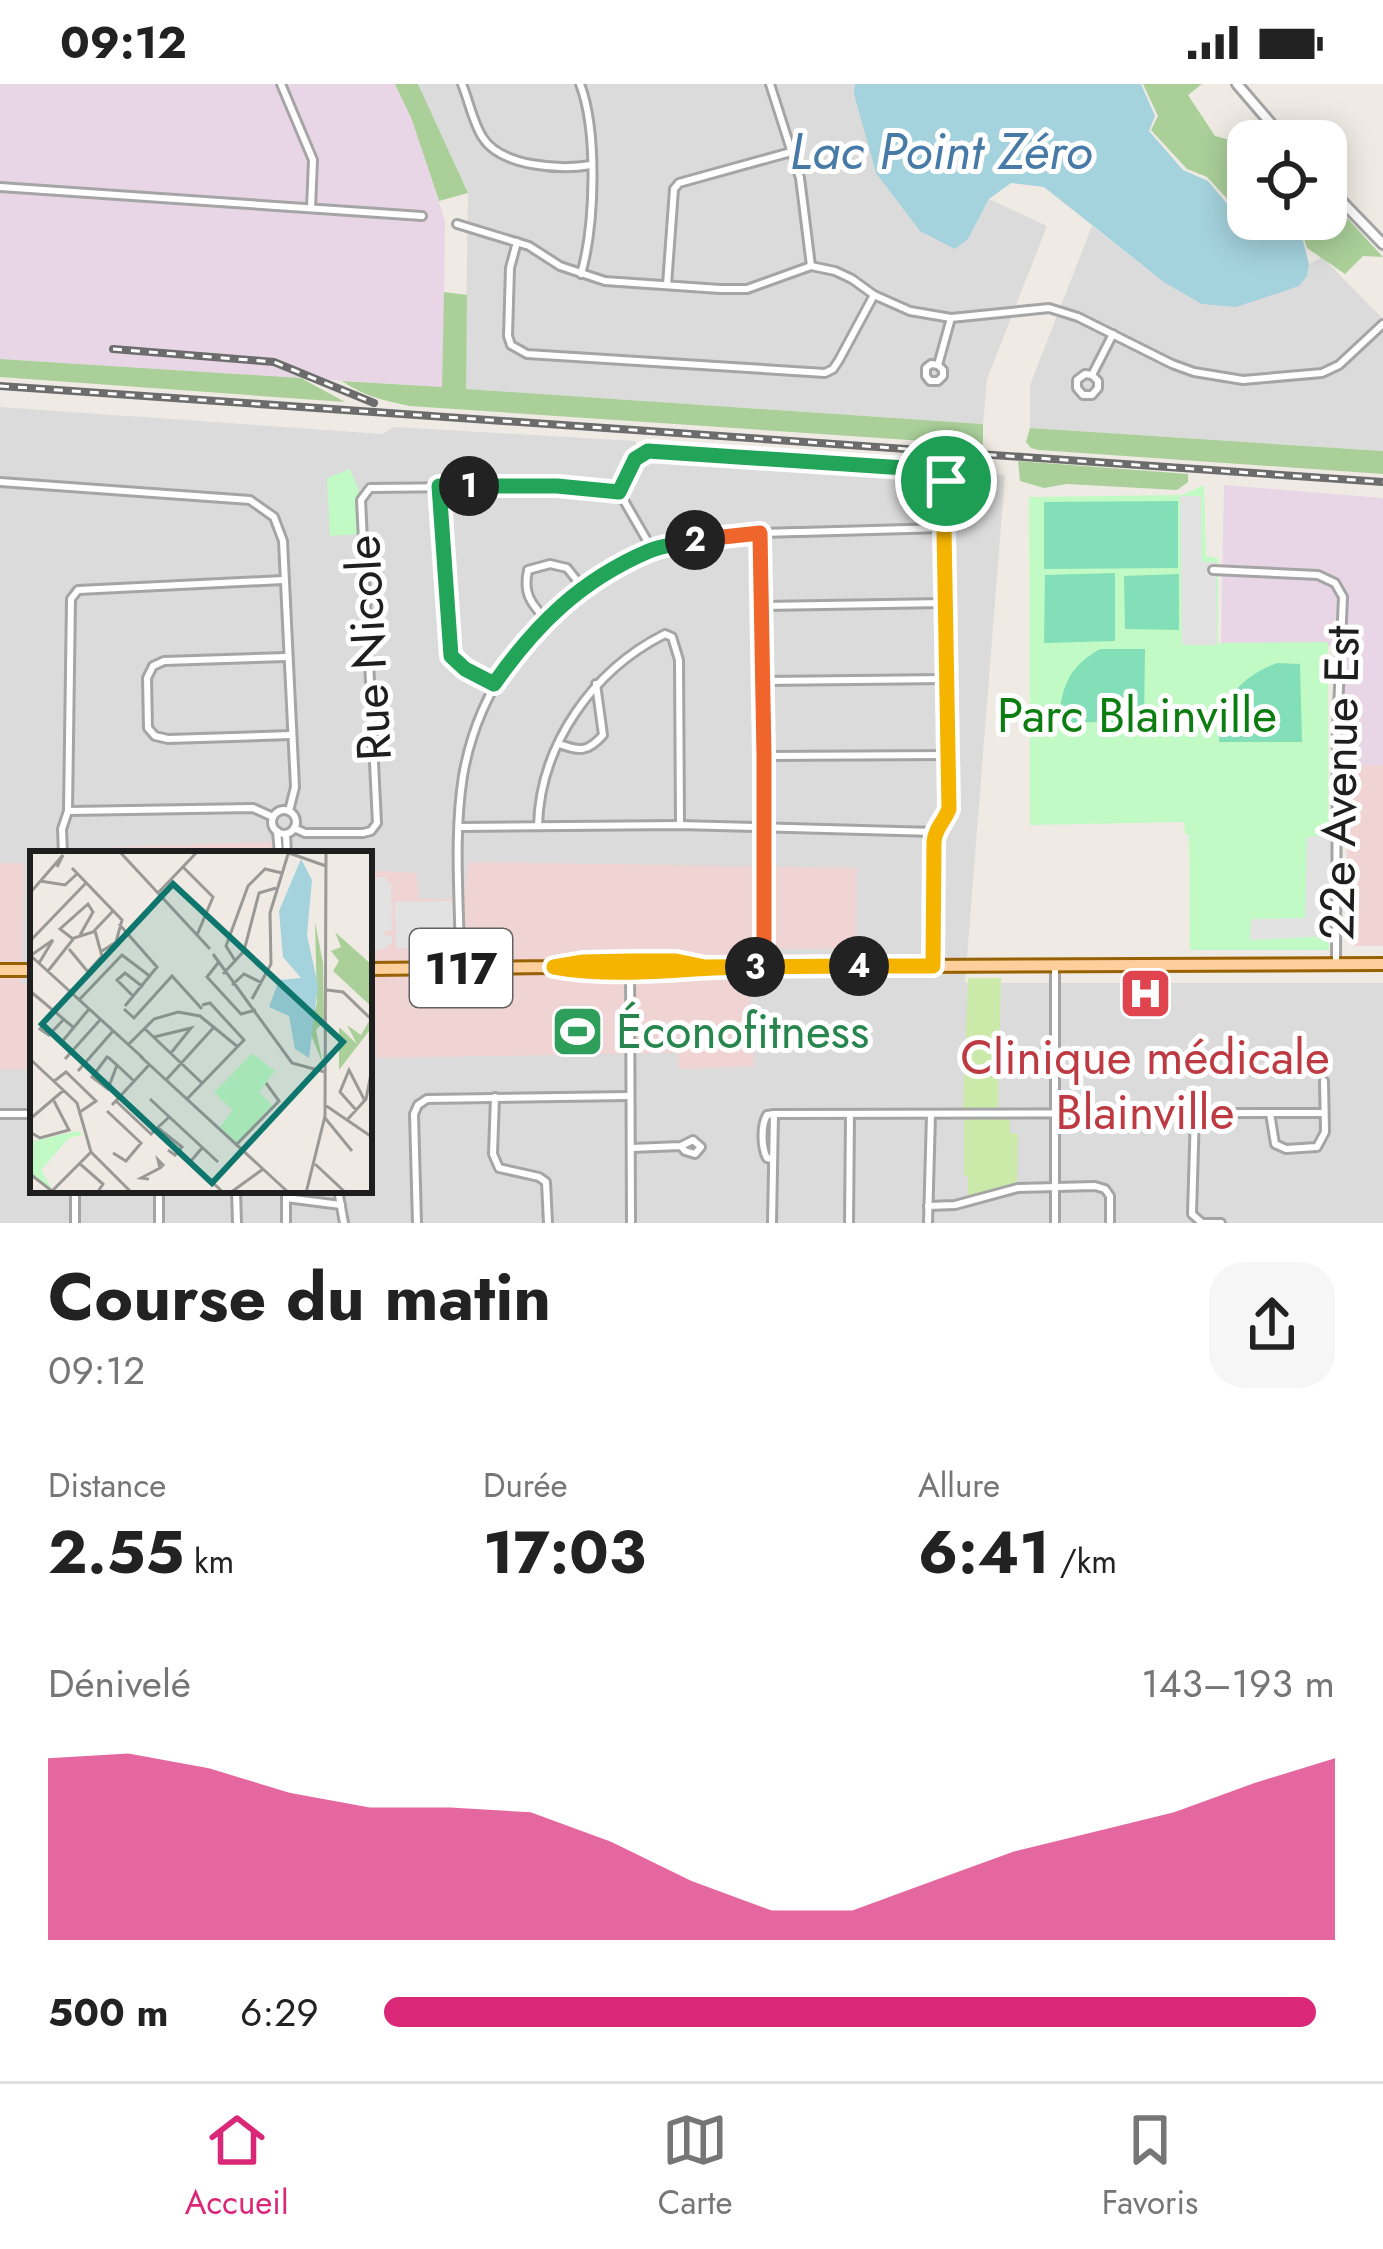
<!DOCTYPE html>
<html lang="fr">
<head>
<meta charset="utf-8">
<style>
	:root { --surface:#fff; --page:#f6f6f6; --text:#222; --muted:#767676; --line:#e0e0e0; --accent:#db2777 }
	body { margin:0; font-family:Jost,sans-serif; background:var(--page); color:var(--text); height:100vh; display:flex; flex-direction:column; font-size:45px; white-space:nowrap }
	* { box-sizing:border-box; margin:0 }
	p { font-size:39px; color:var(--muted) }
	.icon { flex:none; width:66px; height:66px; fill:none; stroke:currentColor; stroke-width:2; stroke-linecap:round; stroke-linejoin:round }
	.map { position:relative; height:1139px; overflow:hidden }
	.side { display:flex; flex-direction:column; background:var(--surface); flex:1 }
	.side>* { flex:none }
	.buttons { position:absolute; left:1227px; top:36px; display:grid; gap:24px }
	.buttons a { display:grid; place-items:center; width:120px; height:120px; border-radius:24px; background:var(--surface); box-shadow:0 6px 30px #0003; font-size:60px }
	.pin { position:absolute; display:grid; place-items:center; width:102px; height:102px; color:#fff; margin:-51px; border:6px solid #fff; border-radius:50%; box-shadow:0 3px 12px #0007 }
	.km { position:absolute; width:60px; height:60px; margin:-30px; border-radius:50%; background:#222; color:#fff; font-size:33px; line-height:60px; text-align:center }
	.round { display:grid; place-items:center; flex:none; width:126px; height:126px; border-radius:36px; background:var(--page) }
	.head { display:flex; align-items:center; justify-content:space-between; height:204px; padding:0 48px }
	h1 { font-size:66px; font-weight:700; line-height:90px }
	.figures { display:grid; grid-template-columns:repeat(3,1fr); gap:18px; height:204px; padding:12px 48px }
	.figures div { display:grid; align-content:center }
	.figures b { font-size:60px; font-weight:700 }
	.figures small { font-size:33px; font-weight:400 }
	.figures p { font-size:33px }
	.chart { height:336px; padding:24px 48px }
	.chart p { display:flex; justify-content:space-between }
	.chart svg { width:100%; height:216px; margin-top:12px; fill:var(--accent); opacity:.7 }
	ul { padding:0 48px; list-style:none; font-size:39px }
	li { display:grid; grid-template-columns:192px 144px 1fr; align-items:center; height:90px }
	li i { height:30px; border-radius:15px; background:var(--accent) }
	.status { display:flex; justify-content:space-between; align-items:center; height:84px; padding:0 60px; background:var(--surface); direction:ltr }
	.status svg { height:33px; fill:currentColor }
	.dock { display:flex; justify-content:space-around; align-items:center; height:168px; border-top:3px solid var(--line); background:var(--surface); font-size:33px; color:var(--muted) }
	.dock a { display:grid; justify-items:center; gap:6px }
	.dock .selected { color:var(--accent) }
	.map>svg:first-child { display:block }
	.residential { fill:#dcdbdb; fill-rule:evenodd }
	.commercial { fill:#f0d3d3 }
	.industrial { fill:#e8d6e6 }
	.grass { fill:#cbeaaa }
	.forest { fill:#aacf99 }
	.park { fill:#c1fac4 }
	.pitch { fill:#82dfb8 }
	.parking { fill:#e2e2e2 }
	.water { fill:#a4d2dd }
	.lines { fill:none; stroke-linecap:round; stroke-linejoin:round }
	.minor-casing { stroke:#a5a5a5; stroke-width:12 }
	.tertiary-casing { stroke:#a5a5a5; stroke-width:14 }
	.primary-casing { stroke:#986100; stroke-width:16 }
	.minor { stroke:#fff; stroke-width:6 }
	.tertiary { stroke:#fff; stroke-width:8 }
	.primary { stroke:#fccf9c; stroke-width:10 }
	.rail-casing { stroke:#6c6c6c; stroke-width:8 }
	.rail { stroke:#fff; stroke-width:3; stroke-dasharray:9; stroke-linecap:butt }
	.split-1-casing { stroke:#fff; stroke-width:24 }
	.split-2-casing { stroke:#fff; stroke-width:24 }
	.split-3-casing { stroke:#fff; stroke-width:24 }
	.split-4-casing { stroke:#fff; stroke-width:24 }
	.split-5-casing { stroke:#fff; stroke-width:24 }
	.split-1 { stroke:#22a559; stroke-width:15 }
	.split-2 { stroke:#22a559; stroke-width:15 }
	.split-3 { stroke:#f0652b; stroke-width:15 }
	.split-4 { stroke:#f5b400; stroke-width:15 }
	.split-5 { stroke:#f5b400; stroke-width:15 }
	.labels { text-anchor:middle; stroke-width:10; stroke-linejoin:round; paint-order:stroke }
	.shield { fill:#fff; stroke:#626262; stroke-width:3 }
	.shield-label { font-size:45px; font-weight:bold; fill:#1e1e1e }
	.street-label { font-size:48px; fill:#1e1e1e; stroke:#fff }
	.park-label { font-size:48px; fill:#0b7d11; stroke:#fff }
	.leisure-label { font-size:48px; fill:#27864d; stroke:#fff; text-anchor:start }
	.health-label { font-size:48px; fill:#be3a42; stroke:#fff }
	.water-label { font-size:51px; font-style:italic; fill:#477aa6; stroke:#fff }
	.inset-road { fill:none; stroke:#9b9995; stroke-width:3 }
	.view { fill:#0f766e; fill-opacity:0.15; stroke:#0f766e; stroke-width:6 }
	.inset-edge { fill:none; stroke:#1e1e1e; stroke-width:6 }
</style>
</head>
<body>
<div class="status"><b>09:12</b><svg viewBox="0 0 49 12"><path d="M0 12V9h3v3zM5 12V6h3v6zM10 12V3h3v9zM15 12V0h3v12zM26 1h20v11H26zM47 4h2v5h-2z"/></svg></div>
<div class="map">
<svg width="1383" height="1139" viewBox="0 0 1383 1139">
	<rect width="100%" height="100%" fill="#efebe4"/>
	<g class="residential">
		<polygon points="418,0 855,0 855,10 968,155 989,115 1047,142 987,295 983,340 465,305 468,109"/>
		<polygon points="1092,142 1165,199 1307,192 1309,180 1322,173 1383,235 1383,367 1030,344 1030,301"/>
		<path d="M0,323L382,350L394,343L635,357L644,376L666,373L934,392L947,384L1005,391L965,899H1383V1139H0ZM33,770H369V1106H33Z"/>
	</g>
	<g class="commercial">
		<polygon points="1340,681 1383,681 1383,862 1354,862"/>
		<polygon points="272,758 272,770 98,770 98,764"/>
		<polygon points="468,778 857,784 856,864 780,865 755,856 754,866 746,867 744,899 750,908 754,982 678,985 678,969 376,974 374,870 369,869 369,786 416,789 420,815 464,815"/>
		<polygon points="0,779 24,779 22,900 33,901 33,985 0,986"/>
	</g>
	<g class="industrial">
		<polygon points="0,0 395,0 412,36 445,137 443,303 0,275"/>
		<polygon points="1224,401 1383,414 1383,681 1340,681 1344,562 1221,560"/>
	</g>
	<g class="grass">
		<polygon points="968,894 1001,894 998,1025 963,1025"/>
		<polygon points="964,1032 1010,1032 1010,1049 1018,1050 1017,1100 968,1114 968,1092 964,1091"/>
	</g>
	<g class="forest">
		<polygon points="395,0 418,0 468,109 439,117 412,36"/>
		<polygon points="1143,0 1202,0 1188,11 1215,52 1234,57 1264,44 1276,57 1248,57 1248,127 1232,120 1207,93 1187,85 1151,46 1158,32"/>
		<polygon points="1326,111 1383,173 1363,172 1345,190 1307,164 1302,148 1269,135 1326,135"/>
		<path d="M444,208L467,211L466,305L983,340V361L410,322C384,317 364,312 342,297L442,303Z"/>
		<polygon points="0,275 301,294 345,318 0,293"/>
		<polygon points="1030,344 1383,367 1383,390 1039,366 1031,364 1026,358"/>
		<polygon points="1018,377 1188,390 1188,398 1177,406 1067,400 1044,404 1020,397"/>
	</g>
	<g class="park">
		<polygon points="350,385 359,407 356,416 358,450 330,452 327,394"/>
		<polygon points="1204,401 1206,472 1218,474 1218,559 1328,558 1329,866 1190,866 1189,751 1185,750 1184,738 1030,741 1029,413 1182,411"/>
	</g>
	<g class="pitch">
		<polygon points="1178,417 1178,484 1044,485 1044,418"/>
		<polygon points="1115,489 1115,557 1044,559 1045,491"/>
		<polygon points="1179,490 1179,546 1125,545 1124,492"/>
		<path d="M1100,565H1145L1144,637L1058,639C1062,603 1067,584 1100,565Z"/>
		<path d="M1277,579L1300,580L1302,658H1219C1219,617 1240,593 1277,579Z"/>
	</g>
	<g class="parking">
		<polygon points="1180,412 1201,412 1202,478 1216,478 1217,561 1182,561"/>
		<polygon points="1331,750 1330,852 1250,856 1251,835 1305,834 1307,753"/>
		<polygon points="369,793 386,793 387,798 391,799 392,847 385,847 385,851 392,852 392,860 387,861 386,865 369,866"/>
		<polygon points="453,817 453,860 446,860 445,864 396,864 395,818"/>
	</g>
	<polygon class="water" points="855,0 1141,0 1155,32 1149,47 1183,86 1208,97 1229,122 1248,131 1248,135 1258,135 1301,149 1309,180 1307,192 1299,202 1236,223 1202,220 1165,199 1044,103 1011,99 989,115 968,155 955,165 920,147 876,89 854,10"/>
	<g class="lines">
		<defs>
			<g id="minor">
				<polyline points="281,0 313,76 311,124"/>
				<path d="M462,0C469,17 473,39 483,54C502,83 561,86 591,81"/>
				<path d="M580,0C598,47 595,142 581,190"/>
				<polyline points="770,0 800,94 811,182"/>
				<polyline points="0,103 422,132"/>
				<polyline points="457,140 529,162 560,182 605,197 720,205 747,205 811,182 835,187 852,195 874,211 910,227 951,234 1049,224 1078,233 1172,280 1194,288 1243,296 1322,289 1339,281 1383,240"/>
				<polyline points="517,158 510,184 508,252 511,261 527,270 825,289 833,285 839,276 874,211"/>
				<polyline points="667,201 674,105 679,99 791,68"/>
				<polyline points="938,281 931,280 926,284 926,292 930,297 938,297 943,292 943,286 938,281 951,234"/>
				<polyline points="1092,291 1098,297 1098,304 1092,311 1083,311 1077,304 1077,296 1085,290 1092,291 1113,250"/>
				<polyline points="0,398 250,416 274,433 283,457 295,703 289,727"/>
				<polyline points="438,402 451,572 465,585 494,600"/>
				<path d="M619,408L635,375L648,367L935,385L945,391L949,725C944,738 935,744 934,757L933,882"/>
				<polyline points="760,449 764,672 764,883"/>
				<polyline points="1213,486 1318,491 1335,499 1343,513 1337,648 1336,880"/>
				<polyline points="763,522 945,519"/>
				<path d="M545,535C530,518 523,509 528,486L550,480L567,484L583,504"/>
				<polyline points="286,573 164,577 153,582 147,594 148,644 155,652 168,655 291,651"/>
				<polyline points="764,597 946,595"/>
				<path d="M559,660C580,667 587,669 603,651L596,600"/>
				<polyline points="765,672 948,671"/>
				<circle cx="284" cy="738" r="12"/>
				<polyline points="69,727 253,724 273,733"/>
				<path d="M538,742C540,661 593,586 665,550L672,553L679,576L680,741"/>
				<polyline points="459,743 680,741 935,748"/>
				<polyline points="294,744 305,749 363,749 371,747 377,739 361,416 370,404 558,402 619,408 652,465"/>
				<polyline points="277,747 279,770"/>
				<polyline points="286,750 287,770"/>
				<polyline points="63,770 62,745 68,727 71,515 78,506 283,496"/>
				<polyline points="630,877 631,1139"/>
				<polyline points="1055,881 1055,1139"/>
				<path d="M460,884C460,821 453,755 463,692C478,605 530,535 606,491C621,482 637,471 654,465C699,450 751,449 798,448C847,447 896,445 944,444"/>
				<polyline points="495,1013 493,1070 499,1084 539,1093 546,1098 548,1139"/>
				<polyline points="1195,1029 1192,1130 1202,1139 1221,1139"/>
				<polyline points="1270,1029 1275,1060 1286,1065 1317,1063 1325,1048 1324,997"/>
				<polyline points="0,1030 33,1030"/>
				<polyline points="774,1030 1324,1029"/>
				<polyline points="631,1064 681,1062 693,1056 701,1063 695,1070 685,1067 681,1062"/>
				<path d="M772,1075L767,1074C761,1063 761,1041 767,1031L774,1030"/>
				<polyline points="75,1106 75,1139"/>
				<polyline points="159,1106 159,1139"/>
				<polyline points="236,1106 237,1139"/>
				<polyline points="338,1106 344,1139"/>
				<polyline points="286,1114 341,1121"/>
				<polyline points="928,1122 955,1121 1018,1104 1095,1102 1105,1105 1110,1112 1110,1139"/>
				<polyline points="286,1139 286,1106"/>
				<polyline points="417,1139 414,1030 418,1021 427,1015 630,1012"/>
				<polyline points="772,1139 774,1030"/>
				<polyline points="849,1139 850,1030"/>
				<polyline points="928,1139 931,1030"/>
			</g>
			<g id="tertiary">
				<polyline points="1237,0 1286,57"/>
				<polyline points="1326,101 1383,160"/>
			</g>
			<g id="primary">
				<path d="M553,883C603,892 656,892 705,883L1383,880"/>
				<path d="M369,885L553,883C599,874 651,872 696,881"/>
				<polyline points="0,886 33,886"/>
			</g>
		</defs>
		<use href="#minor" class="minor-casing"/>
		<use href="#tertiary" class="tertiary-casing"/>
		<use href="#primary" class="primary-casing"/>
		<use href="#minor" class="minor"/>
		<use href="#tertiary" class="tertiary"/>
		<use href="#primary" class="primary"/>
		<defs>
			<g id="rail">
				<polyline points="113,265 274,278 374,319"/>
				<polyline points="0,302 1383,398"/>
			</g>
		</defs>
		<use href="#rail" class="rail-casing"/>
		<use href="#rail" class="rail"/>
	</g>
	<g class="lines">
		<defs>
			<polyline id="split-1" points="469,402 557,402 619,408 635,375 648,367 935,386 943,388 946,397"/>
			<path id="split-2" d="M469,402H439L451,572L465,585L494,600C536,540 581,496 649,467C663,461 680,460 695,456"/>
			<polyline id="split-3" points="695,456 760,449 764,672 764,883 755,883"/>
			<path id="split-4" d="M755,883H750C684,883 619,895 554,883L583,878L630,877H676L705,883L859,882"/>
			<path id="split-5" d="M859,882H933L934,758C935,744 944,738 949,725L944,444L946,397"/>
		</defs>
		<use href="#split-1" class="split-1-casing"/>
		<use href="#split-2" class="split-2-casing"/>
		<use href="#split-3" class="split-3-casing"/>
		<use href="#split-4" class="split-4-casing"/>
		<use href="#split-5" class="split-5-casing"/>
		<use href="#split-1" class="split-1"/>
		<use href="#split-2" class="split-2"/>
		<use href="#split-3" class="split-3"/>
		<use href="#split-4" class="split-4"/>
		<use href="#split-5" class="split-5"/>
	</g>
	<defs>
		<symbol id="hospital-square" viewBox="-11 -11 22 22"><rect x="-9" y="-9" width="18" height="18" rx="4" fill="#e0444e" stroke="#fff"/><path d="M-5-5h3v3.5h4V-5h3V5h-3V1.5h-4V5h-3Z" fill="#fff"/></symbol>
		<symbol id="stadium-square" viewBox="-11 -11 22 22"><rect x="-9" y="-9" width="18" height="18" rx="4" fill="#2e9e5b" stroke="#fff"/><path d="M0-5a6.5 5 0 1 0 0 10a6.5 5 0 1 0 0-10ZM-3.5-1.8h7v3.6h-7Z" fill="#fff"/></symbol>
	</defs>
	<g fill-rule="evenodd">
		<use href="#hospital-square" x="1116" y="880" width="59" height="59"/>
		<use href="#stadium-square" x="548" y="918" width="59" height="59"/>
	</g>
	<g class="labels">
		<rect class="shield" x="410" y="845" width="102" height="78" rx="9"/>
		<g class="shield-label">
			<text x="461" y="900">117</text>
		</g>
		<g class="street-label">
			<text transform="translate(368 564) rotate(-93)" y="17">Rue Nicole</text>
			<text transform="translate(1339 699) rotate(-89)" y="17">22e Avenue Est</text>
		</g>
		<g class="park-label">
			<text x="1137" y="648">Parc Blainville</text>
		</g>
		<g class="leisure-label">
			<text x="616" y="964">Éconofitness</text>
		</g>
		<g class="health-label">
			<text x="1145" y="990">Clinique médicale<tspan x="1145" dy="55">Blainville</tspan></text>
		</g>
		<g class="water-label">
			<text x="941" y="85">Lac Point Zéro</text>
		</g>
	</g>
	<g transform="translate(30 767)">
		<rect width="342" height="342" fill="#efebe4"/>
		<path d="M285,71L293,112L294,171L286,179L293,213L279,179L287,152ZM305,81L342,114V156L303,120L309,110L301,100L311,96ZM342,165V176L309,219V176L327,193L317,174L331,184Z" fill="#aacf99"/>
		<path d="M222,202L245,220L229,241L242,254L207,292L190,276L203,259L184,242ZM47,280L53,284L39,287L11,319L22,338L0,322V291Z" fill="#c1fac4"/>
		<path d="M271,8L282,29L277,84L288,135L279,207L265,198L259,165L239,156L249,129L271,127L253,106L249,60Z" fill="#a4d2dd"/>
		<path class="inset-road" d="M89,0L180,98M259,2L296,15M153,16L183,46L167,84M42,17L92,69L86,91L72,100M10,30L35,34L48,22M0,42L33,4L27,16M128,42L168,0M89,73L127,116L95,155M43,88L30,78L58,53L63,61L50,84M0,90L57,31M39,98L58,121L72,105L65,80M183,103L262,212L295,221M0,104L113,207M0,105L23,89L9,112M206,111L196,95L218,35L235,18L252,22M188,112L177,126L211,163L226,159M18,120L44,87L63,81L83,60M193,123L214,100L229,42L246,37M202,134L214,123L232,132M297,139L313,141L342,169M0,140L43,176M104,146L87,129L95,122L113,136M222,148L241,113L240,62L259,0M49,149L92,104L121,126M94,158L104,167L142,125L172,158M24,159L10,178L19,184L34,168M114,177L172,232M124,186L161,177L141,202M31,192L59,158M98,194L124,168L148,161L170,165L208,196M110,205L259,342M0,208L47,252L61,301L102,342M35,208L70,169M87,214L78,238L62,226L77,206L79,207L87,214L104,230M48,220L83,180M136,229L185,175M23,231L36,221L66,250L50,261M120,248L188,311M157,248L214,189L180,152L172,154M86,250L121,283L139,266M82,254L120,213M295,254L342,286M326,259L310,241L319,219L335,250M77,260L111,292L96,310L83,302M295,267L322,300M0,268L34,239M317,269L336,248L342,218M128,277L152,296L145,304L138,299M0,281L10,287L39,279L24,250M206,294L249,250L236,232M172,297L160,311L194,342M49,312L73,333L67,342M285,313L316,342M0,323L22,340L61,301M119,328L111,327L130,317L128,309L133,314L130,317M200,342L233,318M276,342L295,265L296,0"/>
		<path class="view" d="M143,33L313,191L182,332L12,173Z"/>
		<rect width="342" height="342" class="inset-edge"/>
	</g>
</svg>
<div class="buttons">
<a><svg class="icon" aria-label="locate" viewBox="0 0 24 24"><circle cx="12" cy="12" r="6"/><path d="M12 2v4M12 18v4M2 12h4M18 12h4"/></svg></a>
</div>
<div class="pin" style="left:946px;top:397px;background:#1e9e55"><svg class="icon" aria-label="arrive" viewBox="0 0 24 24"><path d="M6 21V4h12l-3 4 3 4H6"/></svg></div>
<b class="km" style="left:469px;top:402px">1</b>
<b class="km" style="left:695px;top:456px">2</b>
<b class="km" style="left:755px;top:883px">3</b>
<b class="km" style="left:859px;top:882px">4</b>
</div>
<section class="side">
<div class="head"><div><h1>Course du matin</h1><p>09:12</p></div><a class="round"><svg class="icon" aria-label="share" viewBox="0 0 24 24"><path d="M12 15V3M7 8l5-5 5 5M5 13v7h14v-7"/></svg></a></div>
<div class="figures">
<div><p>Distance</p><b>2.55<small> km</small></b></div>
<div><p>Durée</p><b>17:03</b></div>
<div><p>Allure</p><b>6:41<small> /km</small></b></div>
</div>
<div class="chart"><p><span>Dénivelé</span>143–193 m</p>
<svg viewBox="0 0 160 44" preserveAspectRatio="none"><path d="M0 44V7L10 6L20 9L30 14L40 17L50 17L60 18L70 24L80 32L90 38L100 38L110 32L120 26L130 22L140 18L150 12L160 7V44z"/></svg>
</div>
<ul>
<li><b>500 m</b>6:29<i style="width:98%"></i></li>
</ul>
</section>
<nav class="dock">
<a class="selected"><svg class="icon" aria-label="home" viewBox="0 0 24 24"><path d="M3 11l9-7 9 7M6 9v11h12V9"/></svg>Accueil</a>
<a><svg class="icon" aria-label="map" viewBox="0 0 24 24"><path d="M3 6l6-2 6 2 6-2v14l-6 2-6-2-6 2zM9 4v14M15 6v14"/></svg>Carte</a>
<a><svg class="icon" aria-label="saved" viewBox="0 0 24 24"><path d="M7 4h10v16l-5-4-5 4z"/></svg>Favoris</a>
</nav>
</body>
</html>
